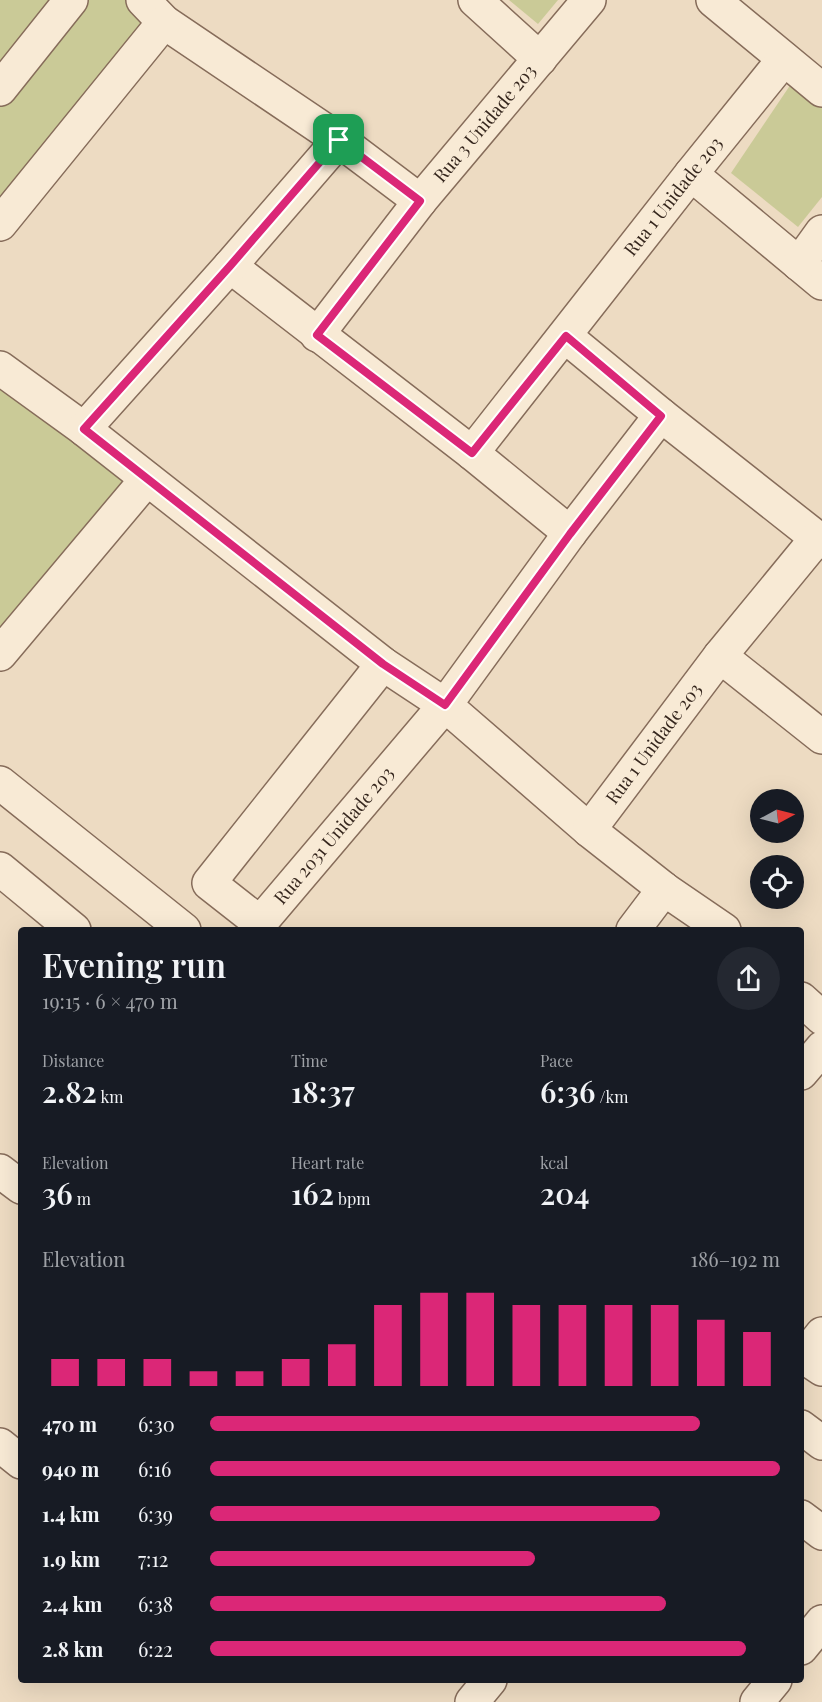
<!DOCTYPE html>
<html lang="en">
<head>
<meta charset="utf-8">
<style>
	:root { --surface:#171b24; --page:#242831; --text:#f1f3f6; --muted:#9ea1a6; --accent:#db2777 }
	body { margin:0; font-family:"Playfair Display",serif; background:var(--page); color:var(--text); height:100vh; display:flex; flex-direction:column; font-size:22px; white-space:nowrap }
	* { box-sizing:border-box; margin:0 }
	p { font-size:20px; color:var(--muted) }
	.icon { flex:none; width:33px; height:33px; fill:none; stroke:currentColor; stroke-width:2; stroke-linecap:round; stroke-linejoin:round }
	.map { position:relative; flex:1; overflow:hidden }
	.panel { position:absolute; left:18px; top:927px; width:786px; height:756px; display:flex; flex-direction:column; background:var(--surface); border-radius:6px; box-shadow:0 6px 24px #0002 }
	.panel>* { flex:none }
	.needle { width:39px; rotate:83deg }
	.tools { position:absolute; left:750px; top:789px; display:grid; gap:12px }
	.tools a { display:grid; place-items:center; width:54px; height:54px; border-radius:50%; background:var(--surface); box-shadow:0 6px 24px #0002; font-size:30px }
	.pin { position:absolute; display:grid; place-items:center; width:51px; height:51px; color:#fff; margin:-26px; border-radius:12px; box-shadow:0 3px 9px #0006 }
	.round { display:grid; place-items:center; flex:none; width:63px; height:63px; border-radius:32px; background:var(--page) }
	.overview { display:flex; align-items:center; justify-content:space-between; height:102px; padding:0 24px }
	h1 { font-size:33px; font-weight:600; line-height:45px }
	.figures { display:grid; grid-template-columns:repeat(3,1fr); gap:9px; height:102px; padding:6px 24px }
	.figures div { display:grid; align-content:center }
	.figures b { font-size:30px; font-weight:600 }
	.figures small { font-size:16px; font-weight:400 }
	.figures p { font-size:16px }
	.chart { height:168px; padding:12px 24px }
	.chart p { display:flex; justify-content:space-between }
	.chart svg { width:100%; height:108px; margin-top:6px; stroke:var(--accent); stroke-width:6 }
	ul { padding:0 24px; list-style:none; font-size:20px }
	li { display:grid; grid-template-columns:96px 72px 1fr; align-items:center; height:45px }
	li i { height:15px; border-radius:8px; background:var(--accent) }
	.map>svg:first-child { display:block }
	.green { fill:#caca97 }
	.lines { fill:none; stroke-linecap:round; stroke-linejoin:round }
	.minor-casing { stroke:#866c5a; stroke-width:36 }
	.minor { stroke:#f8ead5; stroke-width:33 }
	.route-casing { stroke:#fff; stroke-width:12 }
	.route { stroke:#db2777; stroke-width:8 }
	.labels { text-anchor:middle; stroke-width:5; stroke-linejoin:round; paint-order:stroke }
	.street-label { font-size:18px; fill:#36271e; stroke:#f4e6d2 }
</style>
</head>
<body>
<div class="map">
<svg width="822" height="1702" viewBox="0 0 822 1702">
	<rect width="100%" height="100%" fill="#eddbc2"/>
	<g class="green">
		<polygon points="0,0 50,0 0,61"/>
		<polygon points="80,0 126,0 147,21 0,208 0,106"/>
		<polygon points="509,0 558,0 538,24"/>
		<polygon points="797,75 822,98 822,197 798,227 731,173"/>
		<polygon points="0,376 129,479 0,633"/>
	</g>
	<g class="lines">
		<defs>
			<g id="minor">
				<polyline points="143,0 164,22 339,140 420,201"/>
				<polyline points="475,0 540,59"/>
				<polyline points="713,0 822,90"/>
				<polyline points="0,89 71,0"/>
				<polyline points="691,174 822,283"/>
				<polyline points="0,224 164,22"/>
				<polyline points="799,264 822,232"/>
				<polyline points="230,266 472,453 570,533"/>
				<path id="s1" d="M317,335L420,201L589,0"/>
				<polyline points="565,336 661,415 822,542"/>
				<polyline points="0,368 84,429 383,664 445,705 589,830 664,889 724,930"/>
				<polyline points="84,429 230,266 339,140"/>
				<path id="s2" d="M472,453L691,174L784,59"/>
				<polyline points="0,654 147,479"/>
				<polyline points="720,656 822,737"/>
				<path id="s3" d="M383,664L209,883L260,923L445,705L570,533L661,415"/>
				<polyline points="0,783 184,930"/>
				<path id="s4" d="M589,830L720,656L817,538"/>
				<polyline points="0,869 74,930"/>
				<polyline points="633,930 664,889"/>
				<polyline points="801,999 822,1018"/>
				<polyline points="801,1073 822,1048"/>
				<polyline points="0,1171 21,1187"/>
				<polyline points="822,1334 804,1357 822,1369"/>
				<polyline points="801,1427 822,1443"/>
				<polyline points="0,1445 21,1462"/>
				<polyline points="801,1517 822,1533"/>
				<polyline points="801,1648 822,1622"/>
				<polyline points="472,1702 490,1680"/>
				<polyline points="757,1702 775,1680"/>
			</g>
		</defs>
		<use href="#minor" class="minor-casing"/>
		<use href="#minor" class="minor"/>
	</g>
	<g class="lines">
		<defs>
			<polygon id="route" points="339,140 420,201 317,335 472,453 566,336 661,416 570,534 445,705 383,664 84,429 230,266"/>
		</defs>
		<use href="#route" class="route-casing"/>
		<use href="#route" class="route"/>
	</g>
	<g class="labels">
		<g class="street-label">
			<text dy="6" stroke="none"><textPath href="#s1" startOffset="270">Rua 3 Unidade 203</textPath></text>
			<text dy="6" stroke="none"><textPath href="#s2" startOffset="326">Rua 1 Unidade 203</textPath></text>
			<text dy="6" stroke="none"><textPath href="#s4" startOffset="108">Rua 1 Unidade 203</textPath></text>
			<text dy="6" stroke="none"><textPath href="#s3" startOffset="459">Rua 2031 Unidade 203</textPath></text>
		</g>
	</g>
</svg>
<div class="tools">
<a><svg class="needle" viewBox="-14 -14 28 28"><path d="M0-13l5 13h-10z" fill="#e53935"/><path d="M0 13l5-13h-10z" fill="#9ea1a6"/></svg></a>
<a><svg class="icon" aria-label="locate" viewBox="0 0 24 24"><circle cx="12" cy="12" r="6"/><path d="M12 2v4M12 18v4M2 12h4M18 12h4"/></svg></a>
</div>
<div class="pin" style="left:339px;top:140px;background:#1e9e55"><svg class="icon" aria-label="arrive" viewBox="0 0 24 24"><path d="M6 21V4h12l-3 4 3 4H6"/></svg></div>
<section class="panel">
<div class="overview"><div><h1>Evening run</h1><p>19:15 · 6 × 470 m</p></div><a class="round"><svg class="icon" aria-label="share" viewBox="0 0 24 24"><path d="M12 15V3M7 8l5-5 5 5M5 13v7h14v-7"/></svg></a></div>
<div class="figures">
<div><p>Distance</p><b>2.82<small> km</small></b></div>
<div><p>Time</p><b>18:37</b></div>
<div><p>Pace</p><b>6:36<small> /km</small></b></div>
</div>
<div class="figures">
<div><p>Elevation</p><b>36<small> m</small></b></div>
<div><p>Heart rate</p><b>162<small> bpm</small></b></div>
<div><p>kcal</p><b>204</b></div>
</div>
<div class="chart"><p><span>Elevation</span>186–192 m</p>
<svg viewBox="0 0 160 44" preserveAspectRatio="none"><path d="M5 44V33M15 44V33M25 44V33M35 44V38M45 44V38M55 44V33M65 44V27M75 44V11M85 44V6M95 44V6M105 44V11M115 44V11M125 44V11M135 44V11M145 44V17M155 44V22"/></svg>
</div>
<ul>
<li><b>470 m</b>6:30<i style="width:86%"></i></li>
<li><b>940 m</b>6:16<i style="width:100%"></i></li>
<li><b>1.4 km</b>6:39<i style="width:79%"></i></li>
<li><b>1.9 km</b>7:12<i style="width:57%"></i></li>
<li><b>2.4 km</b>6:38<i style="width:80%"></i></li>
<li><b>2.8 km</b>6:22<i style="width:94%"></i></li>
</ul>
</section>
</div>
</body>
</html>
